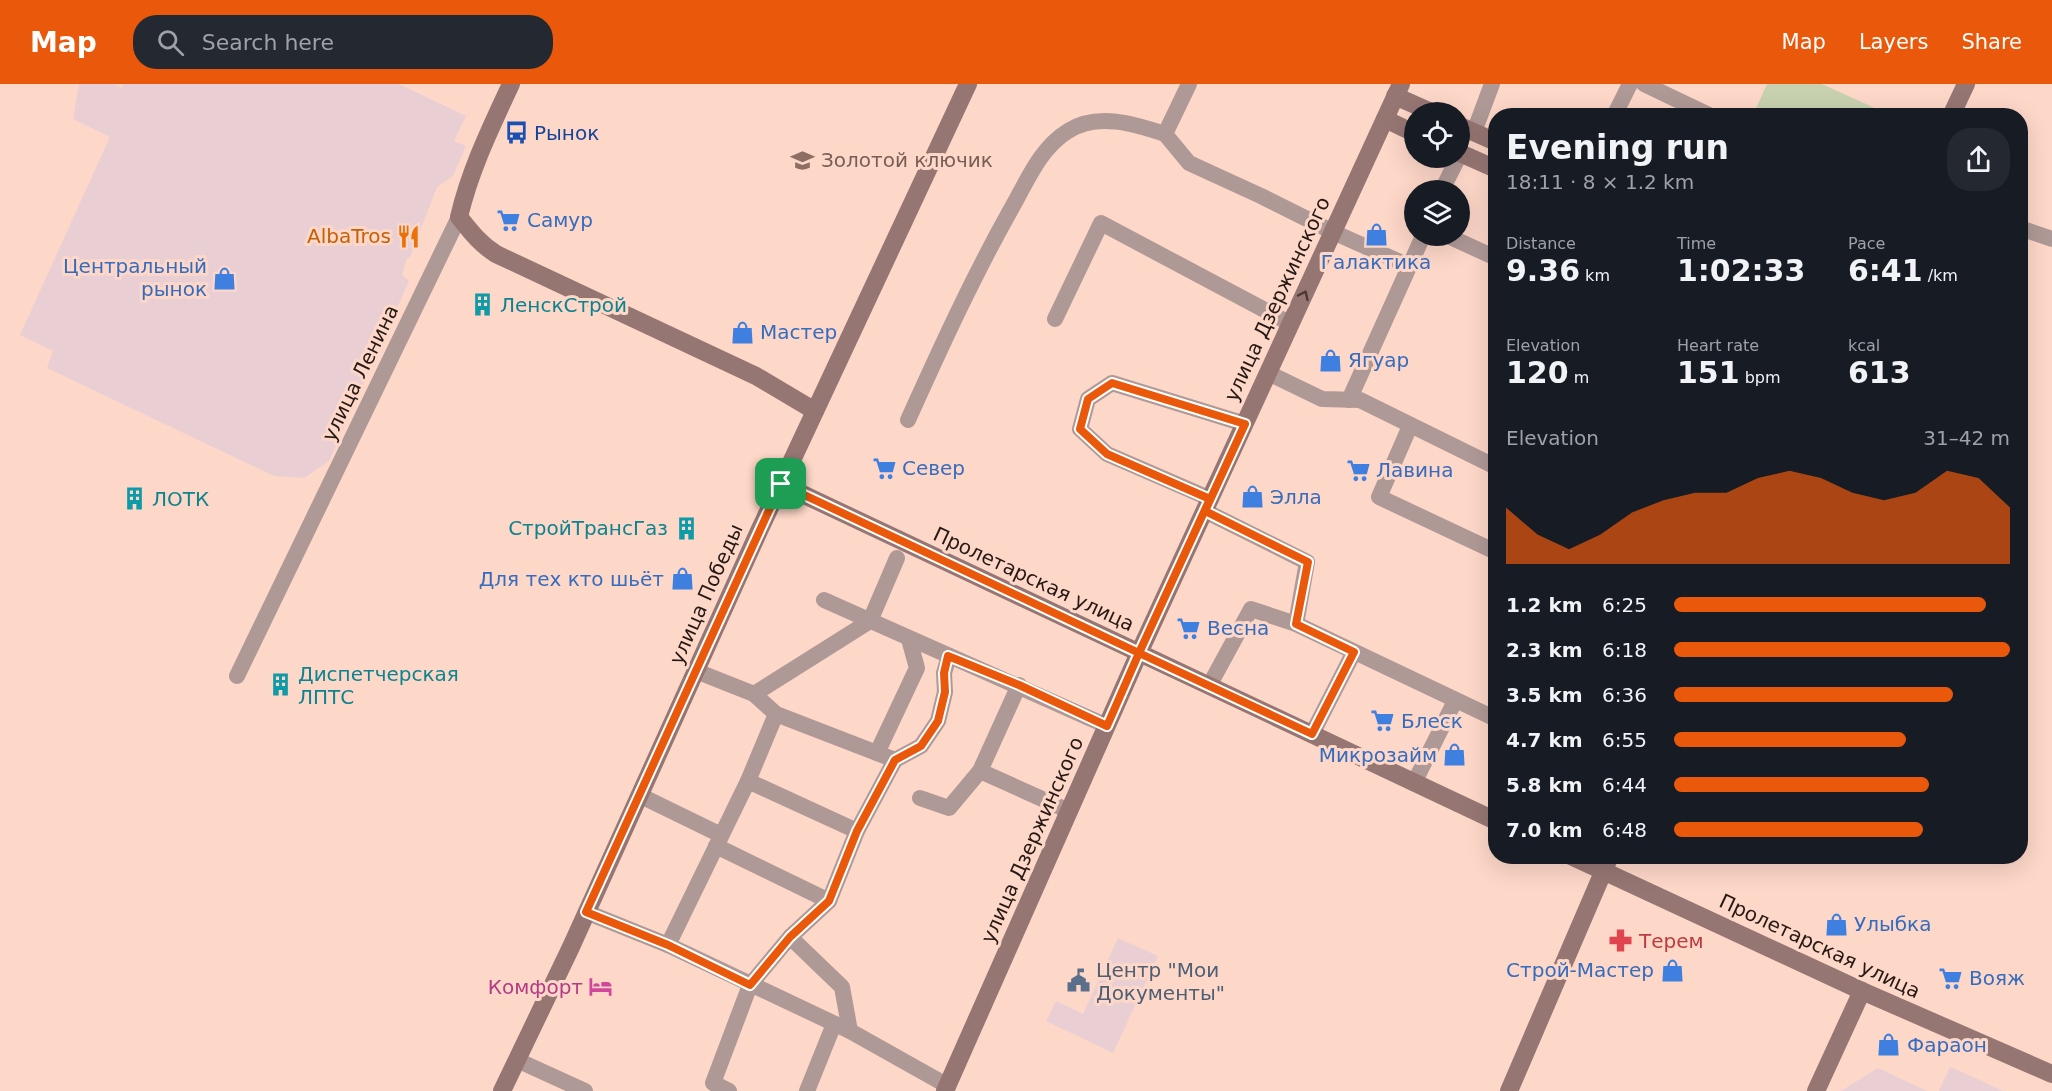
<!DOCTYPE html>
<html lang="en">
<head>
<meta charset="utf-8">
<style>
	:root { --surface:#171b24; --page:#242831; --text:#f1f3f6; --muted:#9ea1a6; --accent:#ea580c }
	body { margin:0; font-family:"DejaVu Sans",sans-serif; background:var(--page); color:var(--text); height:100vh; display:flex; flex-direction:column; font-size:22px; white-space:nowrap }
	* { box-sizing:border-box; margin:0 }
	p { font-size:20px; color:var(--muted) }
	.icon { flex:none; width:33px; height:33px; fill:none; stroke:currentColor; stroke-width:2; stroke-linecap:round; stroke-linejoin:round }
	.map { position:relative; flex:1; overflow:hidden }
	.panel { position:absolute; left:1488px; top:24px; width:540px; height:756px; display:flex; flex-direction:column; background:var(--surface); border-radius:24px; box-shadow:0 6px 24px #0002 }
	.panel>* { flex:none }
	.buttons { position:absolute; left:1404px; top:18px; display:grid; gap:12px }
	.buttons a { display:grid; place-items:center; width:66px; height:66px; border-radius:50%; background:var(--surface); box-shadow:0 6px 24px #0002; font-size:30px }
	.pin { position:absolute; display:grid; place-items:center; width:51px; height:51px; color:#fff; margin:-26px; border-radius:12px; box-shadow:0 3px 9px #0006 }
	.round { display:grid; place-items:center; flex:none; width:63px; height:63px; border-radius:24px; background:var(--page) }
	.head { display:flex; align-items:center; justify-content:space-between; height:102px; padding:0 18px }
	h1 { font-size:33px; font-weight:700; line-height:45px }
	.stats { display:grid; grid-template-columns:repeat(3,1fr); gap:9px; height:102px; padding:6px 18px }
	.stats div { display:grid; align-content:center }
	.stats b { font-size:30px; font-weight:700 }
	.stats small { font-size:16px; font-weight:400 }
	.stats p { font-size:16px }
	.chart { height:168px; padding:12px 18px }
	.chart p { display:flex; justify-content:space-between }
	.chart svg { width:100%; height:108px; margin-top:6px; fill:var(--accent); opacity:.7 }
	ul { padding:0 18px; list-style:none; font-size:20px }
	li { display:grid; grid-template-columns:96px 72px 1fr; align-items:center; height:45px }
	li i { height:15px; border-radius:8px; background:var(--accent) }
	header { display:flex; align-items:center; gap:36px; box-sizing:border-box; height:84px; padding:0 30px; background:var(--accent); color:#fff }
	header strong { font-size:28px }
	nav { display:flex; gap:33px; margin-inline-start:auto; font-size:21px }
	.search { width:420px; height:54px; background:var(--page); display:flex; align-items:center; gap:15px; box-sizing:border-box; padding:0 21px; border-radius:24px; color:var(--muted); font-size:22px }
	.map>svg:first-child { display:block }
	.commercial { fill:#e9cfd4 }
	.green { fill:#c8d1af }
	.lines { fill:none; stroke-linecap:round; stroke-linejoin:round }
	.street { stroke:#af9996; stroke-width:16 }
	.secondary { stroke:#967673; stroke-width:18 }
	.oneway { stroke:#4d3935 }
	.route-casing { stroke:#fff; stroke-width:12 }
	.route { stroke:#ea580c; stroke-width:8 }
	.labels { text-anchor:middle; stroke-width:6; stroke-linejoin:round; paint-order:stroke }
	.transit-label { font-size:20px; fill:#164399; stroke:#fdd7c8; text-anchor:start }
	.education-label { font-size:20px; fill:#785e54; stroke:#fdd7c8; text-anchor:start }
	.shop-label { font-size:20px; fill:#366cbe; stroke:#fdd7c8; text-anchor:start }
	.food-label { font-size:20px; fill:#c56008; stroke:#fdd7c8; text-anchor:end }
	.street-label { font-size:20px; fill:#261813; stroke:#fdd7c8 }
	.culture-label { font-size:20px; fill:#0d838f; stroke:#fdd7c8; text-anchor:start }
	.health-label { font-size:20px; fill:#be3a42; stroke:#fdd7c8; text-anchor:start }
	.service-label { font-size:20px; fill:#4e5e75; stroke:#fdd7c8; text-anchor:start }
	.hotel-label { font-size:20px; fill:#b23c85; stroke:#fdd7c8; text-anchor:end }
</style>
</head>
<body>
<header>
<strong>Map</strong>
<div class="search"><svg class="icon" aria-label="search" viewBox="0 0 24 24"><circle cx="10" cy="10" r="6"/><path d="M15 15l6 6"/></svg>Search here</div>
<nav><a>Map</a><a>Layers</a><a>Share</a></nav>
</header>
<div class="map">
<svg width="2052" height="1007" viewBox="0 0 2052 1007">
	<rect width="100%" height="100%" fill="#fdd7c8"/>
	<g class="commercial">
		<polygon points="79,0 113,0 122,4 124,0 399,0 466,32 454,57 466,62 453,92 437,103 410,173 407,174 402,191 409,197 329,377 304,394 274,392 47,284 53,267 20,251 110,53 73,35"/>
		<polygon points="1118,854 1158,872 1113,969 1046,937 1056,917 1083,930"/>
		<polygon points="1950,983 1971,992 2003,1007 1939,1007"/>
		<polygon points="1878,984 1927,1007 1841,1007"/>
	</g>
	<polygon class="green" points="1767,0 1822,0 1890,31 1753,31"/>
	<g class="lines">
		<g class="street">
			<polyline points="1189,0 1165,50 1189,79 1261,112 1333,148 1409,182"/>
			<polyline points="1644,0 1711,32"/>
			<polyline points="1614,32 1630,0"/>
			<polyline points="1474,48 1492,0"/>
			<polyline points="1442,106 1458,74"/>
			<polyline points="2020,144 2052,155"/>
			<polyline points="1448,152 1496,174"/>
			<polyline points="1055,235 1101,139 1291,240"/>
			<polyline points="1268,289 1322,315 1360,316 1496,383"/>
			<polyline points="1349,316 1423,152"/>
			<path d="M908,336C940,265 972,195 1010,127C1027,98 1039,65 1068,47C1097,28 1135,40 1165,50"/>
			<polyline points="1410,342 1379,413 1496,468"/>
			<polyline points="1211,415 1107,370 1080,345 1088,315 1112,299 1245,340"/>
			<polyline points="1205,427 1307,478 1296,540"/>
			<polyline points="824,516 1107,642"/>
			<polyline points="696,587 754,610 776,630 895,676"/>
			<polyline points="237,592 459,133"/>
			<polyline points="1209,602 1251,525 1296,540 1496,635"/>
			<polyline points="754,610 870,537 897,474"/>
			<polyline points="1312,650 1354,568"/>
			<polyline points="877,669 917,584 909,555"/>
			<polyline points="980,687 1069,727"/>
			<polyline points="748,697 857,747"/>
			<polyline points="1414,699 1455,617"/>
			<polyline points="639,711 721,751"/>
			<polyline points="920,714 949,724 980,687 1019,601"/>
			<polyline points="716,762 829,817"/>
			<polyline points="586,828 668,861 850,947 948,1002"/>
			<polyline points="790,853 842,903 850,947"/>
			<polyline points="668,861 748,697 776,630"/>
			<polyline points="517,976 585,1007"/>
			<polyline points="729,1007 713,999 750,901 790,853 829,817 857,747 895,676 921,662 938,637 945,608 944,589 949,572"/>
			<polyline points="807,1007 834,940"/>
		</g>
		<g class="secondary">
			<path d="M511,0C491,43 470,86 459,133C471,148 480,160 496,170L756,292L815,327"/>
			<polyline points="1395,12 1431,28"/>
			<polyline points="1951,32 1966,0"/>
			<polyline points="1385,35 1414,49"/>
			<polyline points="1460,42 1496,58"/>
			<polyline points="1460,69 1496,85"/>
			<polyline points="781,400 1496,737"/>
			<polyline points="1571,772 1862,907 2052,990"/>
			<polyline points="502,1007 571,863 759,447 968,0"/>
			<polyline points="945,1007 1139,569 1401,0"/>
			<polyline points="1509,1007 1610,772"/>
			<polyline points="1816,1007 1862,907"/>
		</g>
	</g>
	<defs><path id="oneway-chevron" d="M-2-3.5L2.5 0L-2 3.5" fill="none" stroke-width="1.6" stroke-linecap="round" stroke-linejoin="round" transform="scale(1.5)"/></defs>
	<use class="oneway" href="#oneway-chevron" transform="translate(1304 211) rotate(-65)"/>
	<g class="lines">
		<defs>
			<polyline id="route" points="781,400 586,828 668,861 750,901 790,853 829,817 857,747 895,676 921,662 938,637 945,608 944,589 948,572 1019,601 1107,642 1139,569 1312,650 1354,568 1296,540 1308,478 1205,427 1245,340 1112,299 1088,315 1080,345 1107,370 1210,415 1139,569 781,400"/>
		</defs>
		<use href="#route" class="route-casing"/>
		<use href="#route" class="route"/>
	</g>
	<defs>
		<symbol id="bus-bare" viewBox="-9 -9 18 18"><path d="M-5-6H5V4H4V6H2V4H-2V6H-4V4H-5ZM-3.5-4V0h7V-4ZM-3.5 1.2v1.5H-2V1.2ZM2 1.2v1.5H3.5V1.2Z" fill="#1a4fb4" stroke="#fdd7c8" stroke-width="2.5" paint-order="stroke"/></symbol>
		<symbol id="school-bare" viewBox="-9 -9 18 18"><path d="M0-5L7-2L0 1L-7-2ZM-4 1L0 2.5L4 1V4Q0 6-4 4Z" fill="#8d6e63" stroke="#fdd7c8" stroke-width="2.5" paint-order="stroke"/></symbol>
		<symbol id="supermarket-bare" viewBox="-9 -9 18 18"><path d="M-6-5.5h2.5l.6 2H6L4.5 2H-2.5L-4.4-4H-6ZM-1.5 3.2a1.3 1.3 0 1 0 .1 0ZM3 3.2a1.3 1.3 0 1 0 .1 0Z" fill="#3f7fe0" stroke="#fdd7c8" stroke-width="2.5" paint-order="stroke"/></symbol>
		<symbol id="shop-bare" viewBox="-9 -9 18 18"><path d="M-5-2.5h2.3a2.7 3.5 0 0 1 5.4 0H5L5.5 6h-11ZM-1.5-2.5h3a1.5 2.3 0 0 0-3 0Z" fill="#3f7fe0" stroke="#fdd7c8" stroke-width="2.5" paint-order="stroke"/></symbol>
		<symbol id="restaurant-bare" viewBox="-9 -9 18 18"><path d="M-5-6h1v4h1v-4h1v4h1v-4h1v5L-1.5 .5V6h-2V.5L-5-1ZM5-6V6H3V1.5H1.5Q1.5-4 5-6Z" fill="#e8710a" stroke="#fdd7c8" stroke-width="2.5" paint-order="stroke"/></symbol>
		<symbol id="building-bare" viewBox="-9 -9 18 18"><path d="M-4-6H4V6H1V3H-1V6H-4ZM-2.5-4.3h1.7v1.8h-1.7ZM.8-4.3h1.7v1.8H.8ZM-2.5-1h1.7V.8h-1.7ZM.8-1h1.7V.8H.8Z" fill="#0f9aa8" stroke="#fdd7c8" stroke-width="2.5" paint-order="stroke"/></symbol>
		<symbol id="pharmacy-bare" viewBox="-9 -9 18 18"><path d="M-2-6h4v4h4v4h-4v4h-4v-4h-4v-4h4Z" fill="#e0444e" stroke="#fdd7c8" stroke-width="2.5" paint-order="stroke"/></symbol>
		<symbol id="civic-bare" viewBox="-9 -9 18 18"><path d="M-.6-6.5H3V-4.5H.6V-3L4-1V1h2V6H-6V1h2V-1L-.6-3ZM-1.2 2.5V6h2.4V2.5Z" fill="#5c6f8a" stroke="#fdd7c8" stroke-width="2.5" paint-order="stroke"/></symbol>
		<symbol id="hotel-bare" viewBox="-9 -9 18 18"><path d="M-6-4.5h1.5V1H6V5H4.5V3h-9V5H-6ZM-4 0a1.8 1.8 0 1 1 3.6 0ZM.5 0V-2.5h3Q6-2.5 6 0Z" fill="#d1479c" stroke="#fdd7c8" stroke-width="2.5" paint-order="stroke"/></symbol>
	</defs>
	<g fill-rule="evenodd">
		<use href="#bus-bare" x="500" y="32" width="33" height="33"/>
		<use href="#school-bare" x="786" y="60" width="33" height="33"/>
		<use href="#supermarket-bare" x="492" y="120" width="33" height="33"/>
		<use href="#shop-bare" x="1360" y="134" width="33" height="33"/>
		<use href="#restaurant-bare" x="392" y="136" width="33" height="33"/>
		<use href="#shop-bare" x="208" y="178" width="33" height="33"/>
		<use href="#building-bare" x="466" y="204" width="33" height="33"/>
		<use href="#shop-bare" x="726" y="232" width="33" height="33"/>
		<use href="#shop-bare" x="1314" y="260" width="33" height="33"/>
		<use href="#supermarket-bare" x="868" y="368" width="33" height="33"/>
		<use href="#supermarket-bare" x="1342" y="370" width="33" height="33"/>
		<use href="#shop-bare" x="1236" y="396" width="33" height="33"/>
		<use href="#building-bare" x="118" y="398" width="33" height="33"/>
		<use href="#building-bare" x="670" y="428" width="33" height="33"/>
		<use href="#shop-bare" x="666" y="478" width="33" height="33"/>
		<use href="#supermarket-bare" x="1172" y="528" width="33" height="33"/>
		<use href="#building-bare" x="264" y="584" width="33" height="33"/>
		<use href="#supermarket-bare" x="1366" y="620" width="33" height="33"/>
		<use href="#shop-bare" x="1438" y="654" width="33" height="33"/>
		<use href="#shop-bare" x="1820" y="824" width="33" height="33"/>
		<use href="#pharmacy-bare" x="1604" y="840" width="33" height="33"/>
		<use href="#shop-bare" x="1656" y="870" width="33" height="33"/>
		<use href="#supermarket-bare" x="1934" y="878" width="33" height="33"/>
		<use href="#civic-bare" x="1062" y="880" width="33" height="33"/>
		<use href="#hotel-bare" x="584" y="886" width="33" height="33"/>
		<use href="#shop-bare" x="1872" y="944" width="33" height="33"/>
	</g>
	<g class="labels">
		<g class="transit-label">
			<text x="534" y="56">Рынок</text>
		</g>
		<g class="education-label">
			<text x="821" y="83">Золотой ключик</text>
		</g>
		<g class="shop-label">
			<text x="527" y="143">Самур</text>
			<text x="1376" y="185" text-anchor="middle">Галактика</text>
			<text x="207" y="189" text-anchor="end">Центральный<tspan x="207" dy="23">рынок</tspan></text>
			<text x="760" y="255">Мастер</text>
			<text x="1348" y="283">Ягуар</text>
			<text x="902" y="391">Север</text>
			<text x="1376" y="393">Лавина</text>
			<text x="1270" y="420">Элла</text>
			<text x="664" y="502" text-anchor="end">Для тех кто шьёт</text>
			<text x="1207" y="551">Весна</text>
			<text x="1401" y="644">Блеск</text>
			<text x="1437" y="678" text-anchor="end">Микрозайм</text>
			<text x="1854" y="847">Улыбка</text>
			<text x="1654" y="893" text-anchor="end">Строй-Мастер</text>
			<text x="1969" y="901">Вояж</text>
			<text x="1907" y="968">Фараон</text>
		</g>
		<g class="food-label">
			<text x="391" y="159">AlbaTros</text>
		</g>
		<g class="street-label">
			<text transform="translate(1277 215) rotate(-65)" y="7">улица Дзержинского</text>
			<text transform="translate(360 289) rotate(-64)" y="7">улица Ленина</text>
			<text transform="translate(1034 495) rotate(25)" y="7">Пролетарская улица</text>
			<text transform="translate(706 510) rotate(-66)" y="7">улица Победы</text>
			<text transform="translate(1032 756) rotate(-66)" y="7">улица Дзержинского</text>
			<text transform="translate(1820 862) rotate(25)" y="7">Пролетарская улица</text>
		</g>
		<g class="culture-label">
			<text x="500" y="228">ЛенскСтрой</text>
			<text x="152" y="422">ЛОТК</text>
			<text x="668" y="451" text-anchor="end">СтройТрансГаз</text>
			<text x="298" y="597">Диспетчерская<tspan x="298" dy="23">ЛПТС</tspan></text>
		</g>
		<g class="health-label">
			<text x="1639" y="864">Терем</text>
		</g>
		<g class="service-label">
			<text x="1096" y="893">Центр "Мои<tspan x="1096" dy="23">Документы"</tspan></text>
		</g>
		<g class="hotel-label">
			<text x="583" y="910">Комфорт</text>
		</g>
	</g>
</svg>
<div class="buttons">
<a><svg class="icon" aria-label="locate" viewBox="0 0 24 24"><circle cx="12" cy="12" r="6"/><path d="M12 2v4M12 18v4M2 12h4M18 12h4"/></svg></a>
<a><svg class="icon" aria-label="layers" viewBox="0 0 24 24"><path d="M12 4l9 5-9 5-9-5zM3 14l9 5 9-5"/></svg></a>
</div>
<div class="pin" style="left:781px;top:400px;background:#1e9e55"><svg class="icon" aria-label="arrive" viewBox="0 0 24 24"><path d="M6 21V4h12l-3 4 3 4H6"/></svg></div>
<section class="panel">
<div class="head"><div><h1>Evening run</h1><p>18:11 · 8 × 1.2 km</p></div><a class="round"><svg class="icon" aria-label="share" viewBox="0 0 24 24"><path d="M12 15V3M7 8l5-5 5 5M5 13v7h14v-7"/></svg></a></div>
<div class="stats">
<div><p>Distance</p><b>9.36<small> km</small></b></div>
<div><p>Time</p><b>1:02:33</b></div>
<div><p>Pace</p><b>6:41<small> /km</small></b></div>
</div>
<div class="stats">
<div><p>Elevation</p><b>120<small> m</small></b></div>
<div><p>Heart rate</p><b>151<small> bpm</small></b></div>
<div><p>kcal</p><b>613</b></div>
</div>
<div class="chart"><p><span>Elevation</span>31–42 m</p>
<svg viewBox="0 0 160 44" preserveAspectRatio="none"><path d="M0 44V21L10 32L20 38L30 32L40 23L50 18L60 15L70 15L80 9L90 6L100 9L110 15L120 18L130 15L140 6L150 9L160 21V44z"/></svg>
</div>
<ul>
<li><b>1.2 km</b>6:25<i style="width:93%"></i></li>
<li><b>2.3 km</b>6:18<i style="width:100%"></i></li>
<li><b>3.5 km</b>6:36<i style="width:83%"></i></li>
<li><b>4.7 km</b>6:55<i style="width:69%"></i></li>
<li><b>5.8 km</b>6:44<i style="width:76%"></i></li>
<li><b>7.0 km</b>6:48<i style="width:74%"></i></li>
</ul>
</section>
</div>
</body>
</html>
